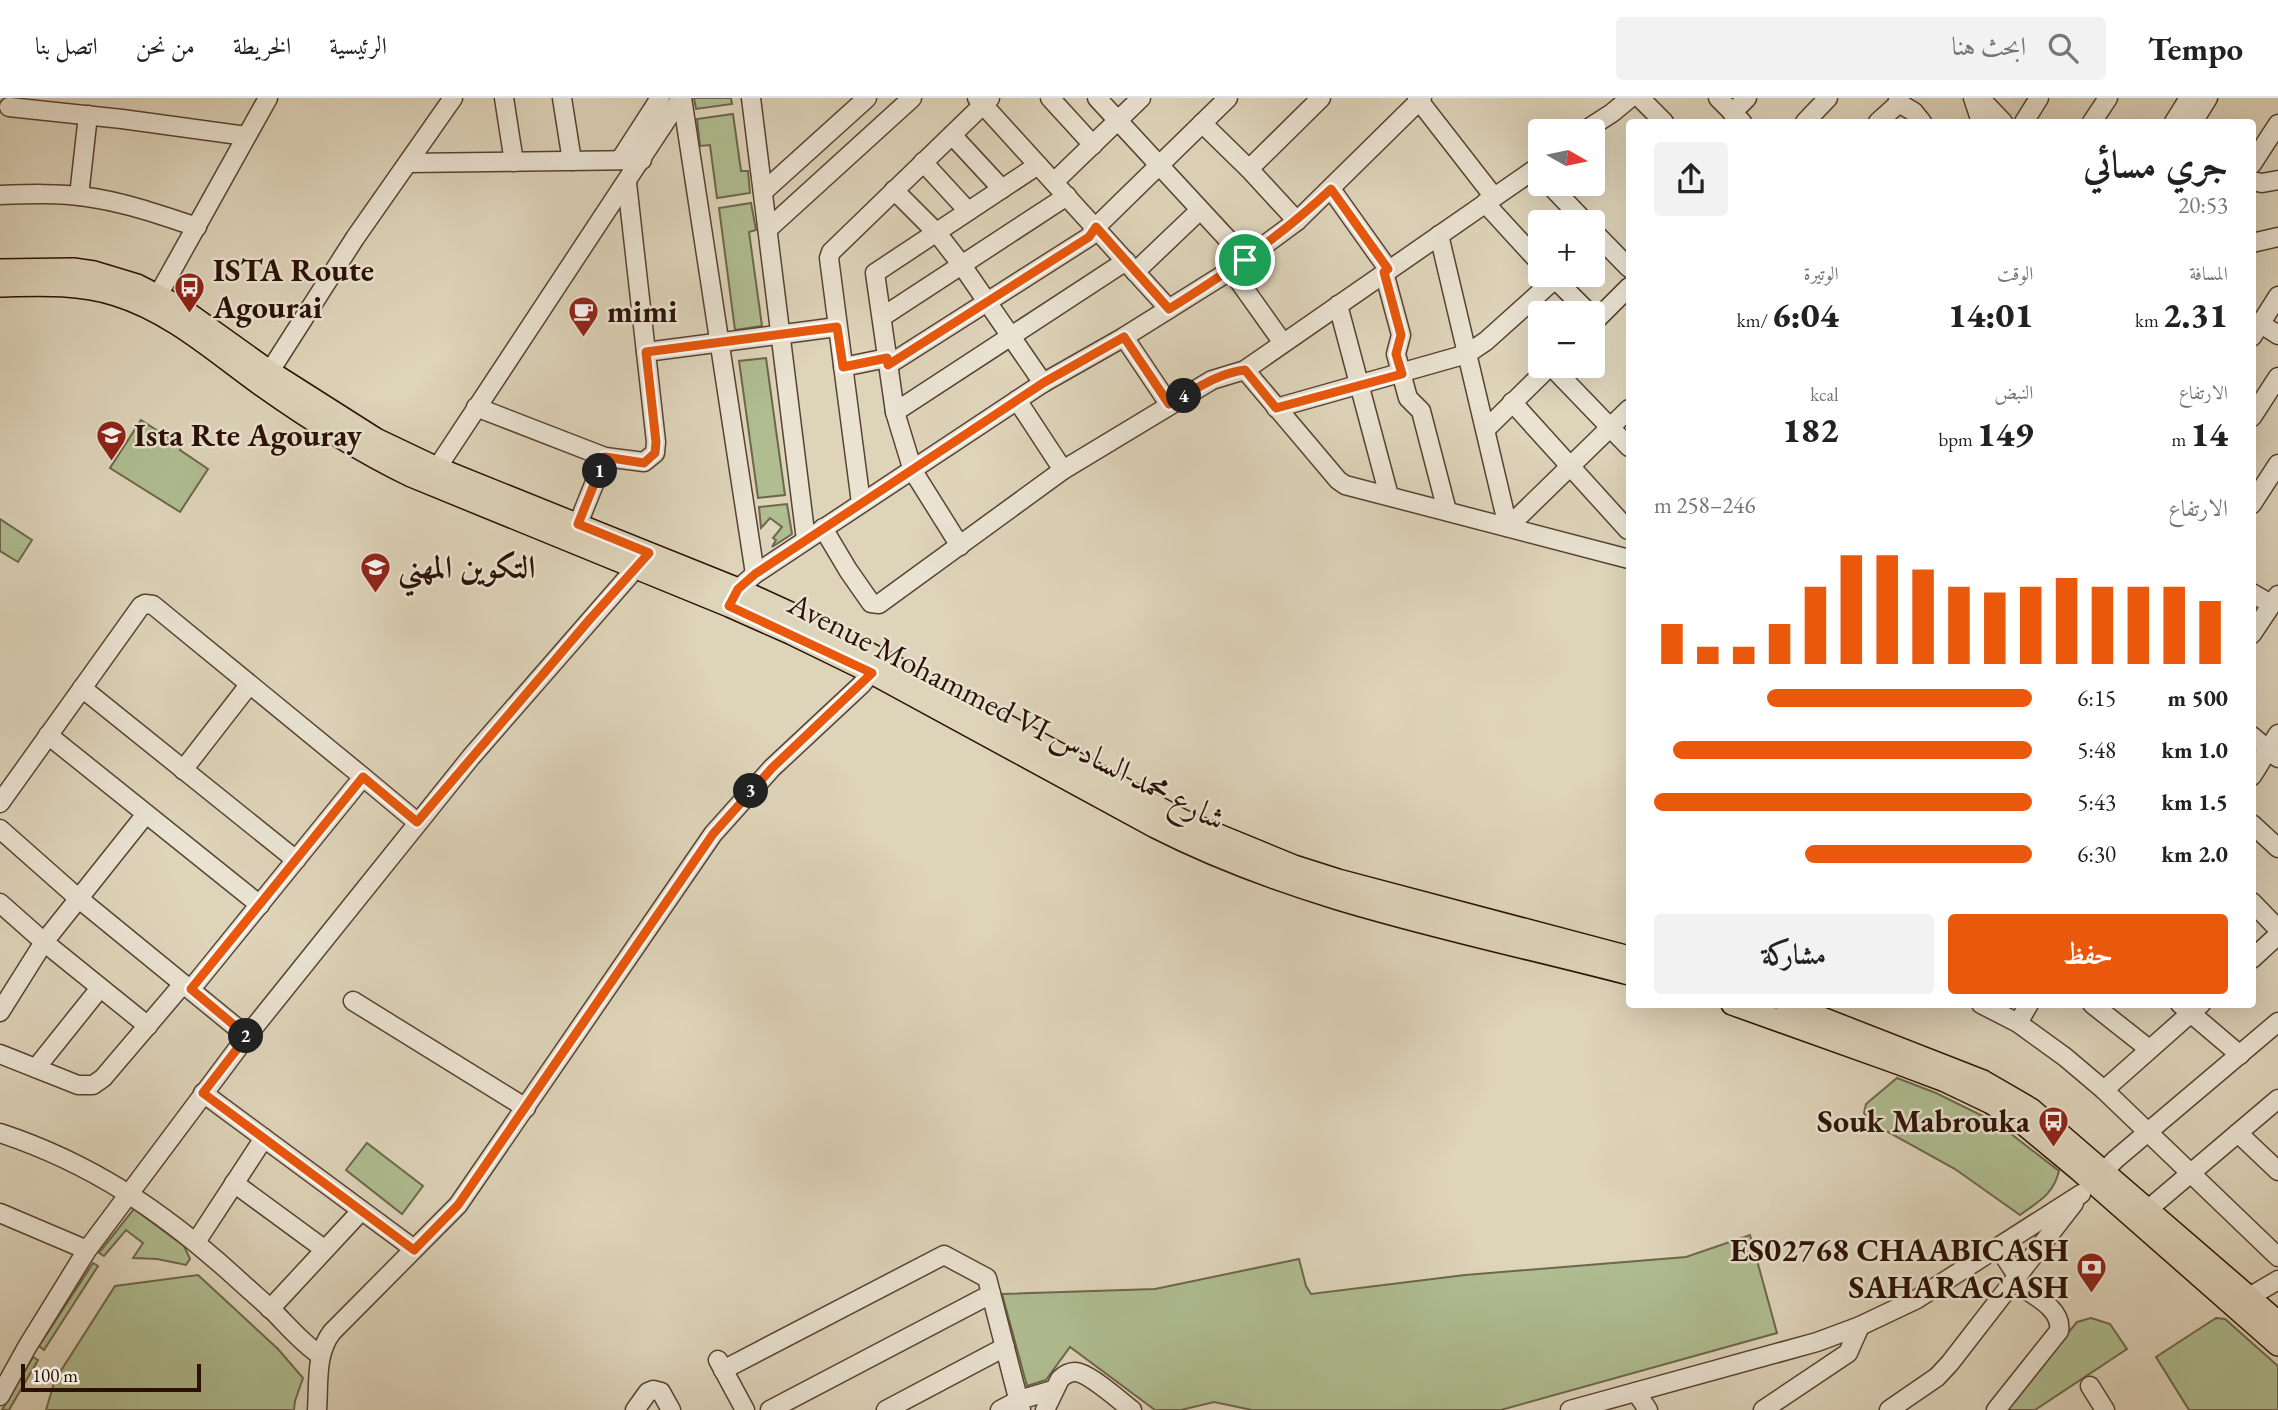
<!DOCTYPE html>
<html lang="ar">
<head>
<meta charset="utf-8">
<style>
	:root { --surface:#fff; --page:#f2f2f2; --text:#222; --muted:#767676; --line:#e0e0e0; --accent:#ea580c }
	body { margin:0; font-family:"EB Garamond",Amiri,serif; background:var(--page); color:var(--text); direction:rtl; height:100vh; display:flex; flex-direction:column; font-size:26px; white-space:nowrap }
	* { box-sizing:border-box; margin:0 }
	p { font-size:23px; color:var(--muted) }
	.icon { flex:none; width:38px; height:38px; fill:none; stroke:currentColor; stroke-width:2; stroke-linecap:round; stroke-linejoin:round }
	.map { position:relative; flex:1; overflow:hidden; direction:ltr }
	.details { position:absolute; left:1626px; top:21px; width:630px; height:889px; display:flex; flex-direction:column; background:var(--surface); border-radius:7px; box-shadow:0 7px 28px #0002; direction:rtl }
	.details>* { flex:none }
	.needle { width:46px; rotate:99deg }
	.buttons { position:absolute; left:1528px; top:21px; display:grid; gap:14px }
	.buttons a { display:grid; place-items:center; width:77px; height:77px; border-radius:7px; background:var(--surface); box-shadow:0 7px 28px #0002; font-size:35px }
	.scale { position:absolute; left:21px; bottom:18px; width:180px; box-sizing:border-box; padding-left:7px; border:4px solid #2b1105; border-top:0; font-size:19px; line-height:24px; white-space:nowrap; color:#2b1105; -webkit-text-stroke:5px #eae3d2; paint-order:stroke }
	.pin { position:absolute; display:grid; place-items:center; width:60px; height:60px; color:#fff; margin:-30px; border:4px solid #fff; border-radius:50%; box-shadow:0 2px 7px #0007 }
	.km { position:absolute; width:35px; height:35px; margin:-18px; border-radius:50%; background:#222; color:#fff; font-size:19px; line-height:35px; text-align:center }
	.round { display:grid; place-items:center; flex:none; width:74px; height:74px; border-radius:7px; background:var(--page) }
	.summary { display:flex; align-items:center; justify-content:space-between; height:119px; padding:0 28px }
	h1 { font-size:38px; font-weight:800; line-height:52px }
	.metrics { display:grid; grid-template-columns:repeat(3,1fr); gap:10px; height:119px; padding:7px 28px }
	.metrics div { display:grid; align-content:center }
	.metrics b { font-size:35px; font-weight:800 }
	.metrics small { font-size:19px; font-weight:400 }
	.metrics p { font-size:19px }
	.chart { height:196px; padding:14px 28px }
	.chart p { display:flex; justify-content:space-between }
	.chart svg { width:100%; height:126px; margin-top:7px; stroke:var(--accent); stroke-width:6 }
	.primary-button { display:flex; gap:14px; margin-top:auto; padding:14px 28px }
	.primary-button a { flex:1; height:80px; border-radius:7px; background:var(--accent); color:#fff; font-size:28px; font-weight:800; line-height:80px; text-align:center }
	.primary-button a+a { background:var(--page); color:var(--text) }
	ul { padding:0 28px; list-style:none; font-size:23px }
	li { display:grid; grid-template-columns:112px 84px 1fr; align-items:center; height:52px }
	li i { height:18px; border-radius:9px; background:var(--accent) }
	header { display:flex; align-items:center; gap:42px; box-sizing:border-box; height:98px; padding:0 35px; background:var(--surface); border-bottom:2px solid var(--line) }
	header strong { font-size:33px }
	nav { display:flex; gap:38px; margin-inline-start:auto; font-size:24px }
	.search { width:490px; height:63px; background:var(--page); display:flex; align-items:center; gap:18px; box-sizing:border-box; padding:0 24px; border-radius:7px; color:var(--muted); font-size:26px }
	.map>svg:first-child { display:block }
	.green { fill:#afbd91; stroke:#6d674b; stroke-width:2 }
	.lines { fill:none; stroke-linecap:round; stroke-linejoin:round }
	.minor-casing { stroke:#584232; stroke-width:21 }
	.major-casing { stroke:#2b1105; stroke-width:24 }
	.minor { stroke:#eae3d2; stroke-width:18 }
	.major { stroke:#ded4ba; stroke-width:21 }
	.route-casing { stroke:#fff; stroke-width:14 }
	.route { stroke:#ea580c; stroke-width:9 }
	.labels { text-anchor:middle; stroke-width:5; stroke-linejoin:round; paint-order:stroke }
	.poi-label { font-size:32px; font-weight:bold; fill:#2b1105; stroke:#eae3d2; text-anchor:start }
	.street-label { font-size:32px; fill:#2b1105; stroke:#eae3d2 }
</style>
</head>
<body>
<header>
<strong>Tempo</strong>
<div class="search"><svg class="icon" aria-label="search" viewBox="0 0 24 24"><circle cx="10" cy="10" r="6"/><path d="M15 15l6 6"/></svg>ابحث هنا</div>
<nav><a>الرئيسية</a><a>الخريطة</a><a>من نحن</a><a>اتصل بنا</a></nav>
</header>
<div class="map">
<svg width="2278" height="1312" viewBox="0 0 2278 1312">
	<rect width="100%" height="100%" fill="#ded4ba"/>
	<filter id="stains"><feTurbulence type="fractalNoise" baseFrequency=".00286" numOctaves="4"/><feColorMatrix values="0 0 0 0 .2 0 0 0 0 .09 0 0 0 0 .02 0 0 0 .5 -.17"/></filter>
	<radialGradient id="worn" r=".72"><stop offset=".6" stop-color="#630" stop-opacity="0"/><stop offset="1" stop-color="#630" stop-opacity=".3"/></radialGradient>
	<g class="green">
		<polygon points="694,0 731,0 732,6 696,11"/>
		<polygon points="733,16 741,73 748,73 750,95 717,100 710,47 700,48 697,21"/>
		<polygon points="751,105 756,132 749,134 762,228 735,232 719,110"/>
		<polygon points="766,260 785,397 758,400 739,263"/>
		<polygon points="141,322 181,348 180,352 208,371 180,414 110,370"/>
		<polygon points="787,406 792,436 772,449 776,442 773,440 782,429 770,420 761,430 759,409"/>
		<polygon points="0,421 32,442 18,464 0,453"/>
		<path d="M1897,980L1936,995L1997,1025L2059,1073C2053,1097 2039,1103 2020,1117L1955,1071L1870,1024L1864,1015L1866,1006Z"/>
		<polygon points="367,1045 423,1088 402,1116 346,1072"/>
		<polygon points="134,1111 184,1148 190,1161 186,1167 157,1161 133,1160 143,1145 126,1132 104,1158 99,1155"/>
		<polygon points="1750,1137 1777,1235 1501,1312 1252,1312 1214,1304 1181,1312 1155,1312 1070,1249 1046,1282 1027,1288 1002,1196 1155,1191 1299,1161 1306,1188 1311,1196 1465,1177 1686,1159"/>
		<polygon points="93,1165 98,1168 44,1252 39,1248"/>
		<polygon points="198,1177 278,1251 303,1280 295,1303 294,1312 46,1312 55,1282 115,1188"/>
		<polygon points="2091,1220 2110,1226 2127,1251 2035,1312 2004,1312 2077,1224"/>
		<polygon points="2216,1220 2225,1221 2278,1268 2278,1312 2189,1312 2156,1259"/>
		<polygon points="33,1259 38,1262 9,1312 2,1312"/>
	</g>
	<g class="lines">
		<defs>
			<g id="minor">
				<polyline points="504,0 514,64"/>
				<polyline points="562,0 572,63"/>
				<polyline points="682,0 755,476"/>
				<polyline points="751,0 806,442"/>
				<polyline points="977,0 1169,211"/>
				<polyline points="1050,0 1093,47"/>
				<polyline points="1097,0 1246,161"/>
				<polyline points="1417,0 1494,99"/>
				<polyline points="1640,0 1664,24"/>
				<polyline points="1718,0 1742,24"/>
				<polyline points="1898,0 1899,5 1914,14 1922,24"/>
				<polyline points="1973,0 1981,24"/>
				<polyline points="1980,0 2003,24"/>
				<polyline points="9,9 122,21 246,38"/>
				<polyline points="1732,15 1747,0"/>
				<polyline points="1805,24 1828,0"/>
				<polyline points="1878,24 1899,5"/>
				<polyline points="2024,24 2039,0"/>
				<polyline points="2092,24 2108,0"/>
				<polyline points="2174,24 2189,0"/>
				<polyline points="2193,24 2208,0"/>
				<polyline points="1202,25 1249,71 1297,123"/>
				<polyline points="1584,33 1612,15 1630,0"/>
				<polyline points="952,37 1002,91"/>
				<polyline points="620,62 660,0"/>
				<polyline points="923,64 968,113"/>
				<polyline points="408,65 642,62"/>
				<polyline points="2252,66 2278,26"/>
				<polyline points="1249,71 1321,0"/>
				<polyline points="2252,83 2262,85 2278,82"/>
				<polyline points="1054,84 1141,0"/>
				<polyline points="1549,86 1585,124"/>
				<polyline points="1331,91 1388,171"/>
				<polyline points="894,92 937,135 961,166 1043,285"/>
				<polyline points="764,93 867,0"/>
				<path d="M0,97C29,96 58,95 87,99C124,104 160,117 197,129"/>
				<polyline points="79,98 88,17"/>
				<polyline points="1485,105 1540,165"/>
				<polyline points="768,131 912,0"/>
				<polyline points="1592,132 1629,170"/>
				<polyline points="1439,137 1508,429"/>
				<polyline points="2252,145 2278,139"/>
				<polyline points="1231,172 1283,245"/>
				<polyline points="1135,174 1200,112"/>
				<polyline points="1384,174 1401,237 1396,256 1408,300 1421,313 1447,413"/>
				<polyline points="1338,207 1389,398"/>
				<polyline points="152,208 268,0"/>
				<polyline points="882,219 1067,98"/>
				<polyline points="1592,226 1629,189"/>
				<polyline points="2261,226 2278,237"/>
				<polyline points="1124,239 1169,306"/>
				<polyline points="2252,239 2278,198"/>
				<polyline points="646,254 837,229"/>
				<polyline points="888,267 1089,139 1096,129 1228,0"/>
				<polyline points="1551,268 1629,349"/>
				<polyline points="843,269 887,260"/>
				<polyline points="1245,272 1338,382 1345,387 1629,461"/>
				<polyline points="263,284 355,140 453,0"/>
				<polyline points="1017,302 1063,372"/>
				<polyline points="1512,304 1628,432"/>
				<polyline points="476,309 605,359 644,364 655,355 656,344 627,85"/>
				<polyline points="1276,310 1467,256 1486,243 1555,181 1589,215"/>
				<polyline points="895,314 1126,163"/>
				<polyline points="2252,319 2278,279"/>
				<polyline points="1486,331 1550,268"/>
				<polyline points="437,370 681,0"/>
				<polyline points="861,405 829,160 831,154 990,0"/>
				<polyline points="2252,406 2278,366"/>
				<polyline points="578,426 605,359"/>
				<polyline points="1508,429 1629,311"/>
				<polyline points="823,430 848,472 871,505 879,506 1063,372 1212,282 1245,272 1535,71 1540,65"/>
				<polyline points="960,448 913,373 895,314 875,175 1038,67"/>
				<polyline points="2252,495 2271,506"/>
				<polyline points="732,502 738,491 755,476 1043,285 1124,239 1231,172 1297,123 1422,0"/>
				<polyline points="2252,536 2278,497"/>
				<polyline points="82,590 296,762"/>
				<polyline points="48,637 260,807"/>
				<polyline points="2252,638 2278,660"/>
				<polyline points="183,672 249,587"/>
				<polyline points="2252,678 2278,636"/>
				<polyline points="363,679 417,724"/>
				<polyline points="0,705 141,508 145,506 153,507 363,679 191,891"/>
				<polyline points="2252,726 2278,750"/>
				<polyline points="0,731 78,800 247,938"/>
				<polyline points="2252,804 2278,831"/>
				<polyline points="0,805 44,844 148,928"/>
				<polyline points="2252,861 2278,837"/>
				<polyline points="353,903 526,1010"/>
				<polyline points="1981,906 2018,925 2065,959 2104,992 2278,1159"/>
				<polyline points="2092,906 2149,951"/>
				<polyline points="2180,906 2240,957"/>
				<polyline points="0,914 44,844 146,716"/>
				<polyline points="2018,925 2029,906"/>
				<polyline points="0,956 78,987 93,987 103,980 183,886"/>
				<polyline points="36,970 100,890"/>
				<polyline points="2104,992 2201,906"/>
				<polyline points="203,995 414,1151"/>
				<path d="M0,1035C91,1065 162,1113 233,1177C246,1189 260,1201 273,1213C288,1228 302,1245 320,1257"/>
				<polyline points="2238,1035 2278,1073"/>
				<polyline points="2095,1082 2116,1061 2278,924"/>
				<polyline points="234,1085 324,1151"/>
				<polyline points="0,1115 87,1152"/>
				<polyline points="2139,1119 2278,1001"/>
				<polyline points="196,1144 264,1040"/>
				<polyline points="1998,1149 2018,1179"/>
				<polyline points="2239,1205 2278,1182"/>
				<polyline points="270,1211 361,1113"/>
				<polyline points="718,1262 745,1312"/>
				<polyline points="723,1272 944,1157 987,1180 1021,1312"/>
				<polyline points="2090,1288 2105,1312"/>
				<polyline points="1636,1294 1648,1312"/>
				<polyline points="0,1298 27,1249 87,1152 247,938 471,659 642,463"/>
				<path d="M317,1312C319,1285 315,1256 332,1234L458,1107L713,736L772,670L861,587L880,564"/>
				<polyline points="635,1312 648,1294 653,1292 661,1294 671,1312"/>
				<polyline points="770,1312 991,1196"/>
				<polyline points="886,1312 1005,1249"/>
				<polyline points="1000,1312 1019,1302 1053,1292"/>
				<path d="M1045,1312L1060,1281C1064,1277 1068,1274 1075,1274C1088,1274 1120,1303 1132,1312"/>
				<polyline points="1570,1312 1817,1244 1860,1228 1917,1201 2081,1096"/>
				<polyline points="1763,1312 1848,1255 1860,1228"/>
				<polyline points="1889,1312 1937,1279 1950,1265 2074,1105"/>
				<path d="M1996,1312L2059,1233C2063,1210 2031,1196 2014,1184"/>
			</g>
			<g id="major">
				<polyline points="0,172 73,171 94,174 137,187 178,208 269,273 376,341 437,370 738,491 799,519 982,614 1182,722 1294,768 1338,782 1629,859"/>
				<path d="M0,188C40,187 78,185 116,197C171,214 215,254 261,287C309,321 357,352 411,378L729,508L792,536L872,575L1155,729C1304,805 1469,834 1629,876"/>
				<polyline points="1732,906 1900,966 1945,983 1991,1005 2021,1024 2080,1073 2278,1247"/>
				<polyline points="1786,906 1983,983 2031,1011 2278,1224"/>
			</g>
		</defs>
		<use href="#minor" class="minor-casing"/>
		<use href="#major" class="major-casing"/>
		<use href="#minor" class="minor"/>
		<use href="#major" class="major"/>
	</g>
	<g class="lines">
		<defs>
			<path id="route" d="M1331,91L1388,171L1384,174L1401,237L1396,256L1402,276L1276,310L1245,272C1217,275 1193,293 1169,306L1124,239L1043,285L755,476L738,491L729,508L872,575L772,670L713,736L458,1107L414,1152L203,995L247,938L191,891L363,679L417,724L590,521L649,455L578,426L605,359L644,365L655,355L656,344L646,254L837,229L843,269L887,260L888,267L1089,139L1096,129L1169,211C1227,175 1281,138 1331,91Z"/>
		</defs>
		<use href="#route" class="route-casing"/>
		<use href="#route" class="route"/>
	</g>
	<defs>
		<symbol id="bus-pin" viewBox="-11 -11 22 30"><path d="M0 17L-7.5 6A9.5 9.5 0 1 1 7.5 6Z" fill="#8f2418" stroke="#eae3d2"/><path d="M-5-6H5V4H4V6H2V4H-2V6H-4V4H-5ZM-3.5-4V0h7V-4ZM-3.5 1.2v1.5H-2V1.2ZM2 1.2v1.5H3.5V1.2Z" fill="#fff"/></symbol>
		<symbol id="cafe-pin" viewBox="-11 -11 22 30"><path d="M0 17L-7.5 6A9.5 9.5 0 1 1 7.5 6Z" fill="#8f2418" stroke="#eae3d2"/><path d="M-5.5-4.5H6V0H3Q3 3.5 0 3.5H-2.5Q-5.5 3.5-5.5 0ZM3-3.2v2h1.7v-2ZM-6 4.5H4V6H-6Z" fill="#fff"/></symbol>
		<symbol id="university-pin" viewBox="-11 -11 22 30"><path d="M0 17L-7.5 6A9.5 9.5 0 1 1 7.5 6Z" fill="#8f2418" stroke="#eae3d2"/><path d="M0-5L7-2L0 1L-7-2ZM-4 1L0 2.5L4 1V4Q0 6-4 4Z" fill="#fff"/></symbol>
		<symbol id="school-pin" viewBox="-11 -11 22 30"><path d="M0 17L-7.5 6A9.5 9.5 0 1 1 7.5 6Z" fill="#8f2418" stroke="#eae3d2"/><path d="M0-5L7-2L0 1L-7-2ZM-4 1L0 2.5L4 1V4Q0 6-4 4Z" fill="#fff"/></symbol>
		<symbol id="bank-pin" viewBox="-11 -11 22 30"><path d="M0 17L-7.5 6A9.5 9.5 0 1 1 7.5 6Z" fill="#8f2418" stroke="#eae3d2"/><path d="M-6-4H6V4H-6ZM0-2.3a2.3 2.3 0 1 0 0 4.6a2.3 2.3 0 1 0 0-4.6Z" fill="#fff"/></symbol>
	</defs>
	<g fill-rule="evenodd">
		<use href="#bus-pin" x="172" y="172" width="35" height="47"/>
		<use href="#cafe-pin" x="566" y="196" width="35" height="47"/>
		<use href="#university-pin" x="94" y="320" width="35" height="47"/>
		<use href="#school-pin" x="358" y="452" width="35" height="47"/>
		<use href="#bus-pin" x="2036" y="1006" width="35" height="47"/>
		<use href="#bank-pin" x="2074" y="1152" width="35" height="47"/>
	</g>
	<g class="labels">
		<g class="poi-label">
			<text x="213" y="183">ISTA Route<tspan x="213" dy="37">Agourai</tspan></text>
			<text x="607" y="224">mimi</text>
			<text x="134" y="348">Ista Rte Agouray</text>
			<text x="398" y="480">التكوين المهني</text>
			<text x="2030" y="1034" text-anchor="end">Souk Mabrouka</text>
			<text x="2069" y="1163" text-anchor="end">ES02768 CHAABICASH<tspan x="2069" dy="37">SAHARACASH</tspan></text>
		</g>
		<g class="street-label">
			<text transform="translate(1007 613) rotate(27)" y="11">Avenue Mohammed VI شارع محمد السادس</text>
		</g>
	</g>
	<rect width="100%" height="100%" filter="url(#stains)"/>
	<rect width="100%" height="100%" fill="url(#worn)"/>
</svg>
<div class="buttons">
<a><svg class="needle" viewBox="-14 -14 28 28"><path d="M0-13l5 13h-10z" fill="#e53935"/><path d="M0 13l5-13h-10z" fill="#767676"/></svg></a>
<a>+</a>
<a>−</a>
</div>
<div class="scale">100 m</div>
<div class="pin" style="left:1245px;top:162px;background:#1e9e55"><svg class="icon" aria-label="arrive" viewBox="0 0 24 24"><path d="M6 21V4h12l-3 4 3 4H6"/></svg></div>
<b class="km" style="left:600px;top:373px">1</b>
<b class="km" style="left:246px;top:938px">2</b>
<b class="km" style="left:751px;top:693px">3</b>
<b class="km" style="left:1184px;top:298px">4</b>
<section class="details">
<div class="summary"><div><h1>جري مسائي</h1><p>20:53</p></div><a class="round"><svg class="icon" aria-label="share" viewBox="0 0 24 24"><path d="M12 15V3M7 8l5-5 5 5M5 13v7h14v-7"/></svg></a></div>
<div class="metrics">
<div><p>المسافة</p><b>2.31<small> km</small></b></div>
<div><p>الوقت</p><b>14:01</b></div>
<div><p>الوتيرة</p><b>6:04<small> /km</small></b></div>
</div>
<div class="metrics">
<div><p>الارتفاع</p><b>14<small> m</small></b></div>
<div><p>النبض</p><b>149<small> bpm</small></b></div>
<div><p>kcal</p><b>182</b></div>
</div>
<div class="chart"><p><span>الارتفاع</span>246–258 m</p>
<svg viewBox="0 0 160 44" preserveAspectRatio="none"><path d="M5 44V30M15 44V38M25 44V38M35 44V30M45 44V17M55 44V6M65 44V6M75 44V11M85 44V17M95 44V19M105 44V17M115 44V14M125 44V17M135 44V17M145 44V17M155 44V22"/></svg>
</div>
<ul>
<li><b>500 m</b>6:15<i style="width:70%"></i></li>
<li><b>1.0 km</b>5:48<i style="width:95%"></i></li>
<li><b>1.5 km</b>5:43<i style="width:100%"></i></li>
<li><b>2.0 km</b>6:30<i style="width:60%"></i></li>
</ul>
<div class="primary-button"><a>حفظ</a><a>مشاركة</a></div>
</section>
</div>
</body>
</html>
